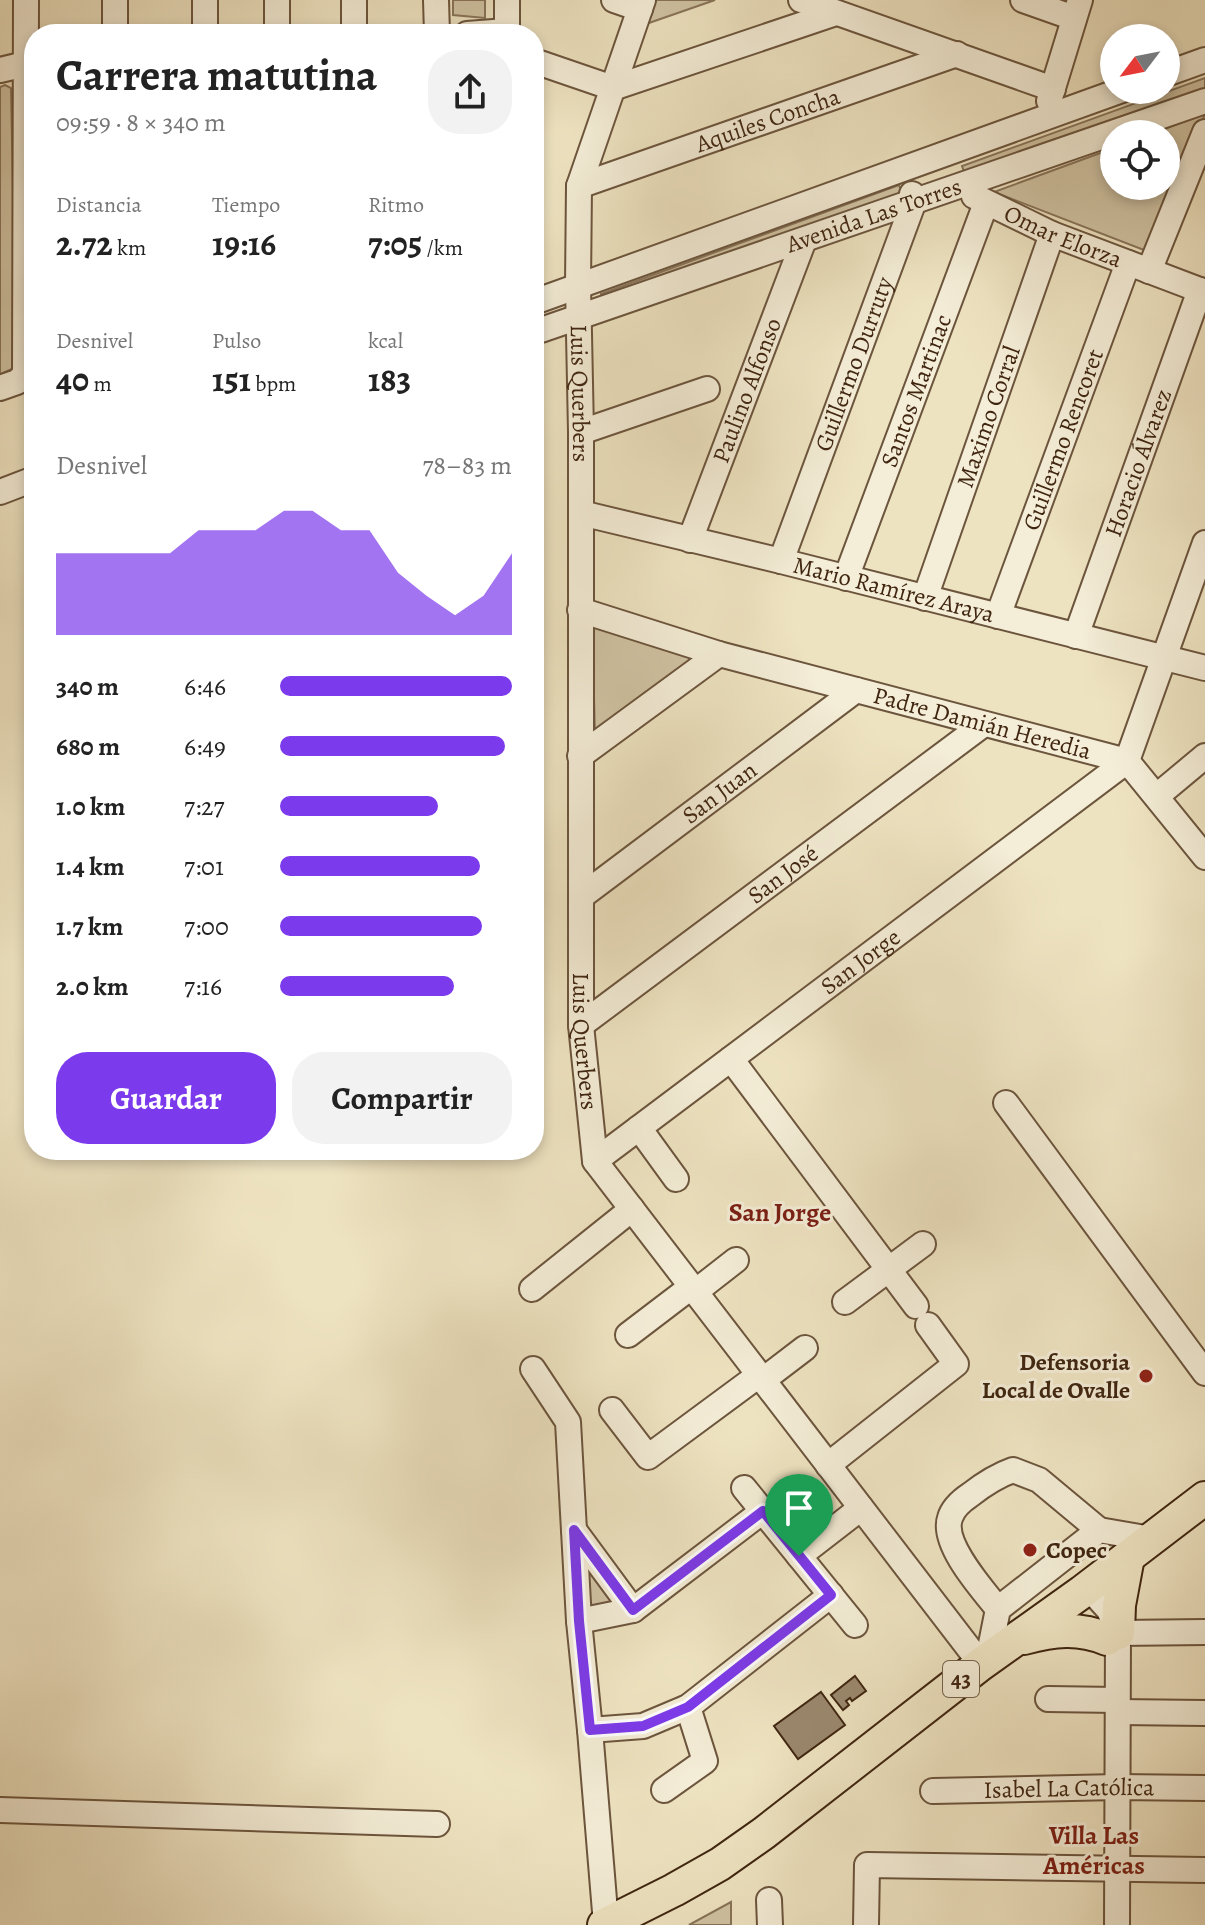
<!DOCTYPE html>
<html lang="es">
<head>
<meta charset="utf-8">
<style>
	:root { --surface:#fff; --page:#f2f2f2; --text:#222; --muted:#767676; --accent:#7c3aed }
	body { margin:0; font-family:Alegreya,serif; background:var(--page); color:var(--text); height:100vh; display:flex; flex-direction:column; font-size:30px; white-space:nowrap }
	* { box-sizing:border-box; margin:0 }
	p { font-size:26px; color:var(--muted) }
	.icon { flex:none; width:44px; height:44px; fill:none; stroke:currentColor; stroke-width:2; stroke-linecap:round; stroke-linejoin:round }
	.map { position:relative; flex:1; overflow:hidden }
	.panel { position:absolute; left:24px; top:24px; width:520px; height:1136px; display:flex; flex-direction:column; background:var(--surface); border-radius:32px; box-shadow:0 4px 12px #0003 }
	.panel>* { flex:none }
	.needle { width:52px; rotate:238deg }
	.controls { position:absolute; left:1100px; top:24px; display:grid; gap:16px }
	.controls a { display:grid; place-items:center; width:80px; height:80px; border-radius:50%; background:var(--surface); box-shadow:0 4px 12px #0003; font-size:40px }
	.pin { position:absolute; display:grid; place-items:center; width:68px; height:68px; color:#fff; margin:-82px -34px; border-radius:50% 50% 50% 0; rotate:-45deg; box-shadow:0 0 8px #0007 }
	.pin .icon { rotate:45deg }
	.round { display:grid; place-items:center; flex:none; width:84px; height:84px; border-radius:32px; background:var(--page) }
	.summary { display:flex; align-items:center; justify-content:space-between; height:136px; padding:0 32px }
	h1 { font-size:44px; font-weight:700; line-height:60px }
	.stats { display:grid; grid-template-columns:repeat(3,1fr); gap:12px; height:136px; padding:8px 32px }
	.stats div { display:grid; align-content:center }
	.stats b { font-size:34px; font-weight:700 }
	.stats small { font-size:22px; font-weight:400 }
	.stats p { font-size:22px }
	.chart { height:224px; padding:16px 32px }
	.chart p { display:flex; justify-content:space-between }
	.chart svg { width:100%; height:144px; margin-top:8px; fill:var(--accent); opacity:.7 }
	.cta { display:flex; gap:16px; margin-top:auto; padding:16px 32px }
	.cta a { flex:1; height:92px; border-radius:32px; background:var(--accent); color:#fff; font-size:32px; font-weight:700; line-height:92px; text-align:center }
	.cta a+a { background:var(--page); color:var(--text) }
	ul { padding:0 32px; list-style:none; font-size:26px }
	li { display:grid; grid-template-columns:128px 96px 1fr; align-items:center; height:60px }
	li i { height:20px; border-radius:10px; background:var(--accent) }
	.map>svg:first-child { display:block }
	.green { fill:#d0c3a3; stroke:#88745a; stroke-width:2 }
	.building { fill:#9a886d; stroke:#402611; stroke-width:2 }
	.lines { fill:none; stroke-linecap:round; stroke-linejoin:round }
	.minor-casing { stroke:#6c553d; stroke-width:28 }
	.major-casing { stroke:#402611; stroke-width:36 }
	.minor { stroke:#f4edd7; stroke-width:24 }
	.major { stroke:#eee3c1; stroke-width:32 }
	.route-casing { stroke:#fff; stroke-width:16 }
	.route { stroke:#7c3aed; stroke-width:10 }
	.poi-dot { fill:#8f2418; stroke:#f4edd7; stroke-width:3 }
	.labels { text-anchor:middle; stroke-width:6; stroke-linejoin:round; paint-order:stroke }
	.shield { fill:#f4edd7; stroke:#76624c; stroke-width:2 }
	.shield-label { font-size:22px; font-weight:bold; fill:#402611 }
	.street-label { font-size:24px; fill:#402611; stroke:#f4edd7 }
	.poi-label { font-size:24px; font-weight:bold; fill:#402611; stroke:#f4edd7; text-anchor:end }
	.neighbourhood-label { font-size:26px; font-weight:bold; fill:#7a1f14; stroke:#f4edd7 }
</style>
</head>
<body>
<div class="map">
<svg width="1205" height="1925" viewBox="0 0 1205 1925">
	<rect width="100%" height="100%" fill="#eee3c1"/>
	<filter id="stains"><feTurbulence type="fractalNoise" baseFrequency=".0025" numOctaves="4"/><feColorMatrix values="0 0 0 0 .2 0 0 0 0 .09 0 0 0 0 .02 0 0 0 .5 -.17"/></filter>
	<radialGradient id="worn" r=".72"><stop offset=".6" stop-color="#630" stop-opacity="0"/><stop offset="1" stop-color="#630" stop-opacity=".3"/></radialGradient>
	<g class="green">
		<polygon points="453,0 485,0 485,18 453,15"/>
		<polygon points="656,0 715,0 646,24"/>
		<polygon points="1205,78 1205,91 965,174 962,166"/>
		<polygon points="5,85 11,88 16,351 12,369 0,374 0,87"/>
		<polygon points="1205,114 1149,252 994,192 1114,148 1114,186 1166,186 1166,134 1151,134"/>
		<polygon points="899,185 903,196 601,305 601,294"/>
		<polygon points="592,622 702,656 595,736"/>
		<polygon points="581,1549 621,1603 585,1610"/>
		<polygon points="731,1902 731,1925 689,1925"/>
	</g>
	<g class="building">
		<polygon points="855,1676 866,1691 852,1701 850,1698 846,1701 849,1705 843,1710 831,1695"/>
		<polygon points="821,1692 845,1725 798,1759 774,1726"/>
	</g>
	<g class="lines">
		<defs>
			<g id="minor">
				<polyline points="115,0 115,34"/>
				<polyline points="205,0 205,34"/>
				<polyline points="354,0 354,34"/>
				<polyline points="436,0 437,34"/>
				<polyline points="507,0 507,34"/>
				<polyline points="614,0 640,9"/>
				<path id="s1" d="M643,0L579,186L578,285L581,432V1025L595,1161L981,1664"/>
				<polyline points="801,0 1053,89"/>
				<polyline points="1023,0 1074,18"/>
				<polyline points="277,34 277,0"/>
				<polyline points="467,34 507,31"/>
				<polyline points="540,63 613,88 836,13"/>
				<polyline points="0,70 34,62"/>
				<polyline points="1166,74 1205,60"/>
				<polyline points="1049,101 1080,0"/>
				<path id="s2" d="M579,186L957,54"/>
				<path id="s3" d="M974,196L1052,234L1205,292"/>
				<polyline points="1149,271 1205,132"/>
				<polyline points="534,302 1122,90"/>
				<path id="s4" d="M541,330L1205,101"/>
				<polyline points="0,388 17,382 25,375 26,0"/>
				<polyline points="581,432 707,389"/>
				<polyline points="0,492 34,479"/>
				<path id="s5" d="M581,513L781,561L1205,668"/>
				<path id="s6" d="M690,540L804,240"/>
				<path id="s7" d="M781,561L914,201L912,194"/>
				<path id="s8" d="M846,578L986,203"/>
				<path id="s9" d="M925,598L1052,234"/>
				<path id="s10" d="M580,610L719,654L1127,761L1205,857"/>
				<path id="s11" d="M998,616L1128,263"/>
				<path id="s12" d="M1076,636L1200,290"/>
				<polyline points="580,756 719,654"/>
				<polyline points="1127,761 1205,543"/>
				<polyline points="1157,796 1205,756"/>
				<path id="s13" d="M582,896L856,690"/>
				<path id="s14" d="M581,1025L984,724"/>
				<polyline points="731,1059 916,1306"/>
				<polyline points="1006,1103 1205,1373"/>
				<polyline points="639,1128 676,1179"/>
				<path id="s15" d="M595,1161L1127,761"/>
				<polyline points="532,1289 632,1209"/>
				<polyline points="695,1292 736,1260"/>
				<polyline points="845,1302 923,1244"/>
				<polyline points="628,1335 691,1287"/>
				<polyline points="533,1369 568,1422 579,1621 590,1730 606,1924"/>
				<polyline points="763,1380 805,1348"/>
				<polyline points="612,1410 648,1457 759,1375"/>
				<polyline points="828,1465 956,1364 928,1325"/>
				<polyline points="744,1488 855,1625"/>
				<polyline points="574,1530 633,1610"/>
				<polyline points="799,1556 861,1508"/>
				<polyline points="1088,1587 1109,1610 1118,1633 1117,1925"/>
				<path d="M998,1609C983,1590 941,1544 950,1518C953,1508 961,1501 970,1495C984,1484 996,1476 1013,1470L1039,1480L1099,1530"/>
				<polyline points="579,1621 633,1610 763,1511"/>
				<polyline points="1118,1633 1205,1632"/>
				<polyline points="988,1659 998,1609 1099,1530 1151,1539"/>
				<polyline points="1048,1699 1117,1700"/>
				<polyline points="1118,1712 1205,1713"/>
				<polyline points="590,1730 643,1726 688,1707 831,1595"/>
				<polyline points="664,1790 705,1761 688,1707"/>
				<path id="s16" d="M933,1791L1118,1787L1205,1788"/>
				<polyline points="0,1810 437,1824"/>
				<polyline points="769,1900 770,1925"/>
				<polyline points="866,1925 867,1865 1205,1870"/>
			</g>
			<g id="major">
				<polyline points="1118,1633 1119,1605 1128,1557"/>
				<path d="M1024,1638C1053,1630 1079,1627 1107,1639"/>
				<polyline points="604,1925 674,1890 720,1864 764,1833 981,1664 1082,1592 1205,1498"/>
			</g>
		</defs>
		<use href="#minor" class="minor-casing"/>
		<use href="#major" class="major-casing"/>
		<use href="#minor" class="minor"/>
		<use href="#major" class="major"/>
	</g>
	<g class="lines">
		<defs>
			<polygon id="route" points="763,1511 831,1595 688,1707 643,1726 590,1730 579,1621 574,1530 633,1610"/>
		</defs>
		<use href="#route" class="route-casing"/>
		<use href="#route" class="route"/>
	</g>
	<g class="poi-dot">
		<circle cx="1146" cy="1376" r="8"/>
		<circle cx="1030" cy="1550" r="8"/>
	</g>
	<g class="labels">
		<rect class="shield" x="943" y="1661" width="36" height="36" rx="6"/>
		<g class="shield-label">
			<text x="961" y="1687">43</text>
		</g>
		<g class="street-label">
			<text dy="8" stroke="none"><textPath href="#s2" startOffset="200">Aquiles Concha</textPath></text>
			<text dy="8" stroke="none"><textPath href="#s4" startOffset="352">Avenida Las Torres</textPath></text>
			<text dy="8" stroke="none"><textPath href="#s3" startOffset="98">Omar Elorza</textPath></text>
			<text dy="8" stroke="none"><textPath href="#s7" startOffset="210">Guillermo Durruty</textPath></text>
			<text dy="8" stroke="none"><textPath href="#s6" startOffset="160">Paulino Alfonso</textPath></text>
			<text dy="8" stroke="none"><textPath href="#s8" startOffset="200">Santos Martinac</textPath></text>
			<text dy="8" stroke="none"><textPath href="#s1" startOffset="404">Luis Querbers</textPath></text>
			<text dy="8" stroke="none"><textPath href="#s9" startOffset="192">Maximo Corral</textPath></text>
			<text dy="8" stroke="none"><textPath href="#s11" startOffset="188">Guillermo Rencoret</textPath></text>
			<text dy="8" stroke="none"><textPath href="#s12" startOffset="184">Horacio Álvarez</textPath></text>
			<text dy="8" stroke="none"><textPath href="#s5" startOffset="322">Mario Ramírez Araya</textPath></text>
			<text dy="8" stroke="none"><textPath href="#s10" startOffset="418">Padre Damián Heredia</textPath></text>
			<text dy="8" stroke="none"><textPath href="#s13" startOffset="172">San Juan</textPath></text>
			<text dy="8" stroke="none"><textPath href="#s14" startOffset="252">San José</textPath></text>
			<text dy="8" stroke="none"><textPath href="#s15" startOffset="332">San Jorge</textPath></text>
			<text dy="8" stroke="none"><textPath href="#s1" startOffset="1052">Luis Querbers</textPath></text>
			<text dy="8" stroke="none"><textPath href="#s16" startOffset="136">Isabel La Católica</textPath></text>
		</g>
		<g class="poi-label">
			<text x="1130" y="1370">Defensoria<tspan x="1130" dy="28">Local de Ovalle</tspan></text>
			<text x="1046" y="1558" text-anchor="start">Copec</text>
		</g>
		<g class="neighbourhood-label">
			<text x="780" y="1221">San Jorge</text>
			<text x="1094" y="1844">Villa Las<tspan x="1094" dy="30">Américas</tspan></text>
		</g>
	</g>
	<rect width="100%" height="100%" filter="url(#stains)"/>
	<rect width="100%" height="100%" fill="url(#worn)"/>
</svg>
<div class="controls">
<a><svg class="needle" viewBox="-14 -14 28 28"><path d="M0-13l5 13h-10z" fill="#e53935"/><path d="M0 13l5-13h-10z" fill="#767676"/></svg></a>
<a><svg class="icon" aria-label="locate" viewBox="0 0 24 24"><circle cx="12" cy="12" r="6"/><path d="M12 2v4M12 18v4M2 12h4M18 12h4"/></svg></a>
</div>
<div class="pin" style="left:799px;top:1556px;background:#1e9e55"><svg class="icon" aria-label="arrive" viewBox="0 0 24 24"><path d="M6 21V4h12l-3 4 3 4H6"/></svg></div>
<section class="panel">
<div class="summary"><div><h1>Carrera matutina</h1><p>09:59 · 8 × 340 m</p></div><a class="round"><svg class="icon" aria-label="share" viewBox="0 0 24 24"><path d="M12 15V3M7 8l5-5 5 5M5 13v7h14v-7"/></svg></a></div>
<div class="stats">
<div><p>Distancia</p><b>2.72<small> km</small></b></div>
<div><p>Tiempo</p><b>19:16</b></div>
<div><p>Ritmo</p><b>7:05<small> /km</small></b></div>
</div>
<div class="stats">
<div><p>Desnivel</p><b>40<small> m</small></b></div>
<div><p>Pulso</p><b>151<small> bpm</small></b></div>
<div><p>kcal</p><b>183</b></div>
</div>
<div class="chart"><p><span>Desnivel</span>78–83 m</p>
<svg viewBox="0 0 160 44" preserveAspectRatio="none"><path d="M0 44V19L10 19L20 19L30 19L40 19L50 12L60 12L70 12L80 6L90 6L100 12L110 12L120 25L130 32L140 38L150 32L160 19V44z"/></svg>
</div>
<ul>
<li><b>340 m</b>6:46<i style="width:100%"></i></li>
<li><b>680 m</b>6:49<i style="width:97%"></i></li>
<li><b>1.0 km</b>7:27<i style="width:68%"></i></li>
<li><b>1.4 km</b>7:01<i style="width:86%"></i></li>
<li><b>1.7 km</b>7:00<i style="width:87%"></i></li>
<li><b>2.0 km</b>7:16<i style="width:75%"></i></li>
</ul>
<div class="cta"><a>Guardar</a><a>Compartir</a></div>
</section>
</div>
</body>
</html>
